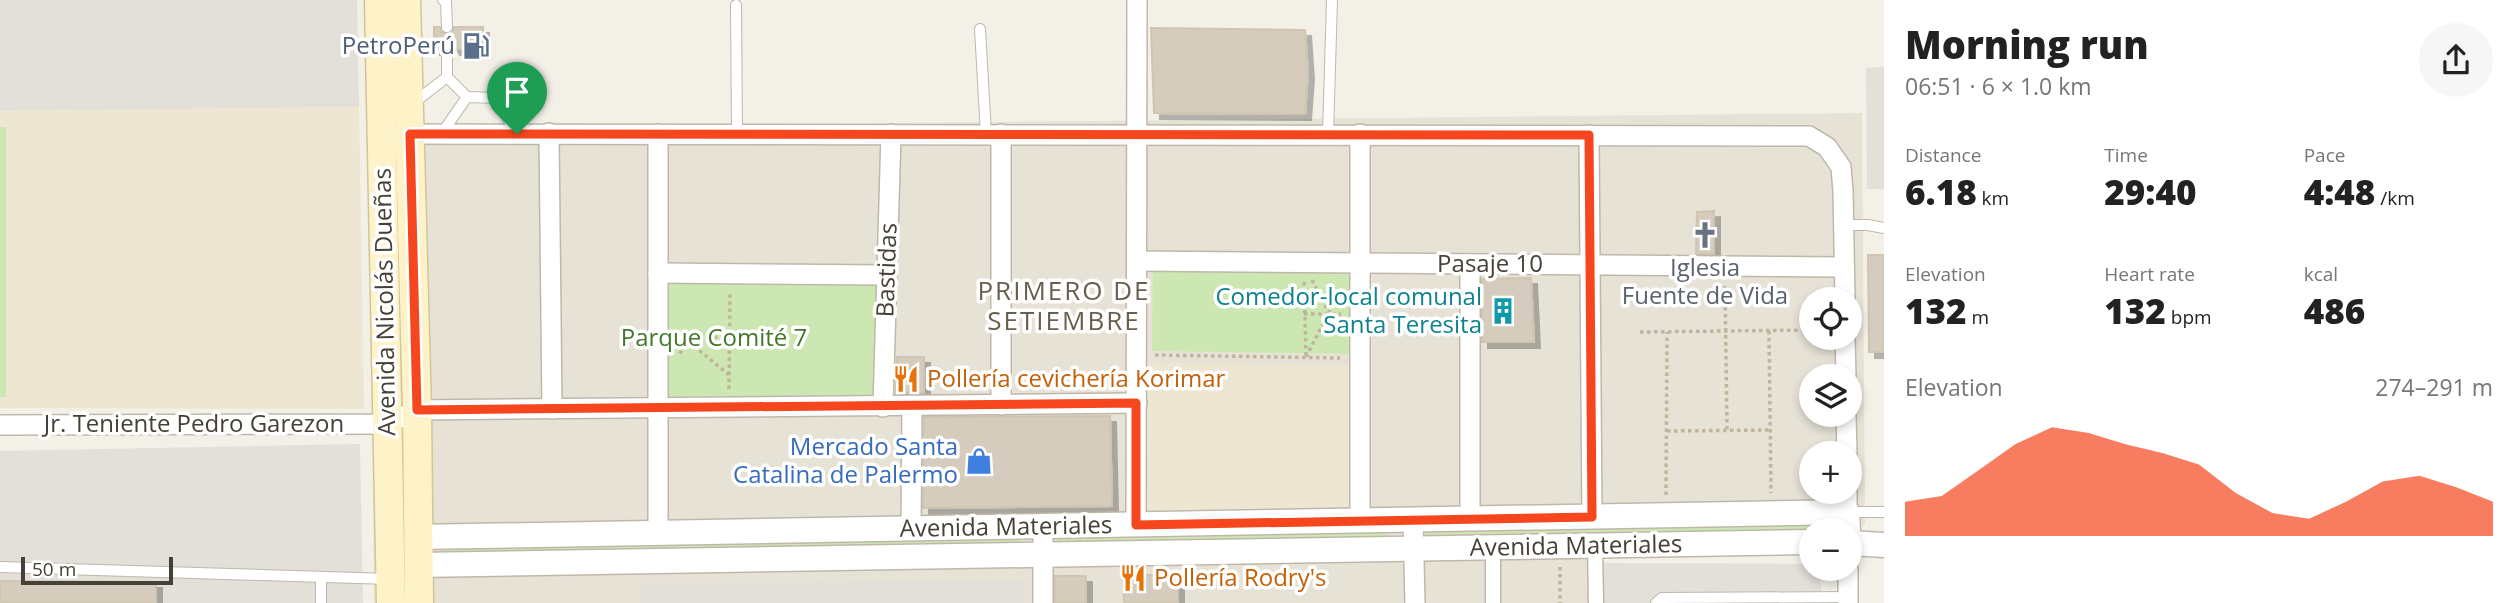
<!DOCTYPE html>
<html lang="en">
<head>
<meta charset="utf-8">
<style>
	:root { --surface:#fff; --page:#f6f6f6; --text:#222; --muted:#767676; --accent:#f5461d }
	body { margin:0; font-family:"Open Sans",sans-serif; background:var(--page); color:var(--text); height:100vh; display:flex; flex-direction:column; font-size:26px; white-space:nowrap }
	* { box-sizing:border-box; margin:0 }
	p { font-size:23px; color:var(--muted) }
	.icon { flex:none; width:38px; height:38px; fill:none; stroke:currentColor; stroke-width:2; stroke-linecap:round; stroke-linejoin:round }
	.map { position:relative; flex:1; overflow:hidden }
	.panel { display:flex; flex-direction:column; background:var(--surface); width:630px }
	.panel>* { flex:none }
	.tools { position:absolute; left:1799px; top:287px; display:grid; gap:14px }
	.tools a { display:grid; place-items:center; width:63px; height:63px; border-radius:50%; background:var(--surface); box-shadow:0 4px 10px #0003; font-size:35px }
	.scale { position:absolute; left:21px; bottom:18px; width:152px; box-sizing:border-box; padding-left:7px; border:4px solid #464136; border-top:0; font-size:19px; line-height:24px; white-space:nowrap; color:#464136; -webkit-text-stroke:5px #fff; paint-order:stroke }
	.pin { position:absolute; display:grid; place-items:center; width:60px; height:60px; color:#fff; margin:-72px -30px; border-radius:50% 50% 50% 0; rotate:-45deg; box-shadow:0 0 7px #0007 }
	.pin .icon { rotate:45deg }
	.round { display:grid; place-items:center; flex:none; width:74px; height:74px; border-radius:37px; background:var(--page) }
	.head { display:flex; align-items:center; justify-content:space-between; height:119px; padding:0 21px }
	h1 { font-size:38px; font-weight:800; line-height:52px }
	.figures { display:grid; grid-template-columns:repeat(3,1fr); gap:10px; height:119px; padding:7px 21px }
	.figures div { display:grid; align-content:center }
	.figures b { font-size:35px; font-weight:800 }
	.figures small { font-size:19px; font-weight:400 }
	.figures p { font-size:19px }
	.chart { height:196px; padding:14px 21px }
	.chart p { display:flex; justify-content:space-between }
	.chart svg { width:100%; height:126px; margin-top:7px; fill:var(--accent); opacity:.7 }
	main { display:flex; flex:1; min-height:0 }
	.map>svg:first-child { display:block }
	.residential { fill:#e7e2d6; fill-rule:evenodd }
	.industrial { fill:#e3dfd9 }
	.education { fill:#ece6d2 }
	.green { fill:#cce7b1 }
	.building { fill:#d5ccbd; stroke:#cfc5b0; stroke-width:2; filter:url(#shadow) }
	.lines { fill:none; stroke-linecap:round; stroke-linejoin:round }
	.service-casing { stroke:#bfb8aa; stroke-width:12 }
	.pedestrian-casing { stroke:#bfb8aa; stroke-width:17 }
	.minor-casing { stroke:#bfb8aa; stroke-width:22 }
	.tertiary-casing { stroke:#bfb8aa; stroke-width:27 }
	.secondary-casing { stroke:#d2c598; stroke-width:31 }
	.path { stroke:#c0b59c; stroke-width:3.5; stroke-dasharray:3.5 3.5; stroke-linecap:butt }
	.service { stroke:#fff; stroke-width:10 }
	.pedestrian { stroke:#fff; stroke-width:14 }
	.minor { stroke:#fff; stroke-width:19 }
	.tertiary { stroke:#fff; stroke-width:24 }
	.secondary { stroke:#fdf2c8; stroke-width:28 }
	.route-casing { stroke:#fff; stroke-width:14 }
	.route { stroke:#f5461d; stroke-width:9 }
	.labels { text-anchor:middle; stroke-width:7; stroke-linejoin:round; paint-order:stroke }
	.service-label { font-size:24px; fill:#4e5e75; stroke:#fff; text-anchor:end }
	.street-label { font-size:24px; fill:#464136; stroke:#fff }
	.worship-label { font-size:24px; fill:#5b616d; stroke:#fff }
	.culture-label { font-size:24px; fill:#0d838f; stroke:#fff; text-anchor:end }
	.park-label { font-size:24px; fill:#45772b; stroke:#fff }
	.food-label { font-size:24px; fill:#c56008; stroke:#fff; text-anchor:start }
	.shop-label { font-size:24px; fill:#366cbe; stroke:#fff; text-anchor:end }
	.neighbourhood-label { font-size:26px; letter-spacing:2px; fill:#695f4e; stroke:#fff }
</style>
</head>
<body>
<main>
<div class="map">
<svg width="1884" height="603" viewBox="0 0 1884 603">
	<defs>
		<filter id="shadow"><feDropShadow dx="6" dy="6" stdDeviation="0" flood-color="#0004"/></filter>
	</defs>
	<rect width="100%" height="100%" fill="#f3f0e8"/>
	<path class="residential" d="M1862,113L1865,525L1599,536L1600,603H374L370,148L428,128ZM1811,299H1850V338H1811ZM1811,376H1850V415H1811ZM1811,453H1850V492H1811Z"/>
	<g class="industrial">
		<polygon points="0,0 357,0 359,107 0,111"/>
		<polygon points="1884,67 1884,189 1867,189 1866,68"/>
		<polygon points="360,444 363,603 0,603 0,451"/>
		<polygon points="1601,563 1811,564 1811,569 1820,569 1822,603 1601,603"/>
		<polygon points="1023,580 1023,603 640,603 640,584"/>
	</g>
	<g class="education">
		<polygon points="359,107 364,409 0,408 0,111"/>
		<polygon points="1133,363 1353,365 1352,514 1132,518"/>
	</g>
	<g class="green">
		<rect x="0" y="127" width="6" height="270"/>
		<polygon points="1153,267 1353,271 1352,354 1152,351"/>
		<polygon points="654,277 876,281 876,395 655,397"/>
		<polygon points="1813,523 1814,530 1421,548 1420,532"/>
		<polygon points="1385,530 1388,550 1057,557 1056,539"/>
		<polygon points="1021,540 1020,556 442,562 440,548"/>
	</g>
	<g class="building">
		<polygon points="434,27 440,27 441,32 447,34 452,33 454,27 483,27 483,49 454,49 451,43 446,42 441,45 440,49 434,49"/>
		<polygon points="1151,28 1305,30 1308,73 1305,114 1154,113"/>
		<polygon points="1714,211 1714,254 1696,254 1697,212"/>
		<polygon points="1868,255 1884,255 1884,352 1869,352"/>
		<polygon points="1531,278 1534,342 1482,342 1482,279"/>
		<polygon points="897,357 924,357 924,393 896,393"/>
		<polygon points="1110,416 1112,506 923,508 924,417"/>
		<rect x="1124" y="575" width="54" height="28"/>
		<rect x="1055" y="576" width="31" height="27"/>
		<polygon points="0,581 156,582 156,603 0,603"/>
	</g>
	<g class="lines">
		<defs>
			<g id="service">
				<polyline points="443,0 446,2 447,27"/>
				<polyline points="736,5 737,134"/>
				<polyline points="980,29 986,134"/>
				<polyline points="447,77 467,97"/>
				<polyline points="412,104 447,77 447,49"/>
				<polyline points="442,133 467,97 496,98 517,134"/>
				<polyline points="1328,134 1332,0"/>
				<polyline points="1844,225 1868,225 1884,228"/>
				<polyline points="1848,512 1884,512"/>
				<polyline points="0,567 390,579"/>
				<polyline points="321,578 321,603"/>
				<polyline points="1656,603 1662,598 1848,597"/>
			</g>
			<g id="pedestrian">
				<polyline points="1595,546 1596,603"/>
				<polyline points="1493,547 1493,603"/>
			</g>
			<g id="minor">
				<polyline points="549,133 552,409"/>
				<polyline points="397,134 1809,136 1827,147 1841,167 1843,191 1845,299"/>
				<polyline points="658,134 658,533"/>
				<polyline points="1360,134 1360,521"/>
				<polyline points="1589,135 1592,517"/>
				<polyline points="1137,261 1844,267"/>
				<polyline points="658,273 886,275"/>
				<polyline points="1845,338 1846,376"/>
				<polyline points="1001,405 1001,134"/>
				<polyline points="883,407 891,134"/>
				<polyline points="1846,415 1847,453"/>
				<polyline points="0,425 387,424 417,410 1137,403"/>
				<polyline points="1847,492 1847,512"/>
				<polyline points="1470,519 1470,264"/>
				<polyline points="1413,520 1415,603"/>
				<polyline points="1136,525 1137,0"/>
				<polyline points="1043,526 1043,603"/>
				<polyline points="911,529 912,406"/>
				<polyline points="1848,569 1848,603"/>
			</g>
			<g id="tertiary">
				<polyline points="417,537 1847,512 1848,530"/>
				<polyline points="1850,543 1884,545"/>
				<polyline points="418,565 1811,542"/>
			</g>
			<g id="secondary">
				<polyline points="379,0 391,603"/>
				<polyline points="406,0 417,410 419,603"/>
			</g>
		</defs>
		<use href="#service" class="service-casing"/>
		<use href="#pedestrian" class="pedestrian-casing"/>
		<use href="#minor" class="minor-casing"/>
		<use href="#tertiary" class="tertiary-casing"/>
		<use href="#secondary" class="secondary-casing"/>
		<g class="path">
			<polyline points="1312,280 1341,335"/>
			<polyline points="1304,282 1306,355"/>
			<polyline points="1725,286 1727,431"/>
			<polyline points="1304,314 1341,314"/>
			<polyline points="1769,331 1771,493"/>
			<polyline points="679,332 685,342 679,356"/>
			<polyline points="1640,332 1811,330"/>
			<polyline points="1155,355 1340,358"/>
			<polyline points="1306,357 1340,291"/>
			<polyline points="729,375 689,342 729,335"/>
			<polyline points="729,389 730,292"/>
			<polyline points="1667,431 1770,430"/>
			<polyline points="1666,495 1667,332"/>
			<polyline points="1560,567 1560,603"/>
		</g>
		<use href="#service" class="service"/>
		<use href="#pedestrian" class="pedestrian"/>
		<use href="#minor" class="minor"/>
		<use href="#tertiary" class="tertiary"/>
		<use href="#secondary" class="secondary"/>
	</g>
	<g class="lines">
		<defs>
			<polygon id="route" points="410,134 1589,135 1592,517 1136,525 1136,403 417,410"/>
		</defs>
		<use href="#route" class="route-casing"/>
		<use href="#route" class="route"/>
	</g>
	<defs>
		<symbol id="fuel-bare" viewBox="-9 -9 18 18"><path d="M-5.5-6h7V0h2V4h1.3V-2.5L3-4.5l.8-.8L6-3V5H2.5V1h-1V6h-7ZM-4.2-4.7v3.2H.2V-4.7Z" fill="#5c6f8a" stroke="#fff" stroke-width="2.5" paint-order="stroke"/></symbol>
		<symbol id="church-bare" viewBox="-9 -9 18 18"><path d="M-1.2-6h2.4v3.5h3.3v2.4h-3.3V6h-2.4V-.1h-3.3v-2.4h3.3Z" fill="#6b7280" stroke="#fff" stroke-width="2.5" paint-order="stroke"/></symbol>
		<symbol id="building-bare" viewBox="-9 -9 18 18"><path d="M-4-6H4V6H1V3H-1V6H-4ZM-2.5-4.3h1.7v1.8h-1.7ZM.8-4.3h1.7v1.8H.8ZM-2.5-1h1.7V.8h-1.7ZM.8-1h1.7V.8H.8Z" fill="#0f9aa8" stroke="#fff" stroke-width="2.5" paint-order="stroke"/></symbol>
		<symbol id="restaurant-bare" viewBox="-9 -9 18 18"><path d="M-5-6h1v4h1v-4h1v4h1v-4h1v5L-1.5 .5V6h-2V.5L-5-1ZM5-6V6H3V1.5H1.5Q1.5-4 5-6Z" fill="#e8710a" stroke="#fff" stroke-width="2.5" paint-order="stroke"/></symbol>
		<symbol id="shop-bare" viewBox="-9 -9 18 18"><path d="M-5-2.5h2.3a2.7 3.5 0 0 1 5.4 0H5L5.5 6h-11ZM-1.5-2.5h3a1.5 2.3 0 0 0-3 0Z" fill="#3f7fe0" stroke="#fff" stroke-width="2.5" paint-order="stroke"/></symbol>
	</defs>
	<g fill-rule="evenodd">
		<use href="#fuel-bare" x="457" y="27" width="38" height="38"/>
		<use href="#church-bare" x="1686" y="216" width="38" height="38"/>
		<use href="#building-bare" x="1484" y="292" width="38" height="38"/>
		<use href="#restaurant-bare" x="887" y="360" width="38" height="38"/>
		<use href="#shop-bare" x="960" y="442" width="38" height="38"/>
		<use href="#restaurant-bare" x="1114" y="559" width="38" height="38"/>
	</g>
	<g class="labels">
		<g class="service-label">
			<text x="455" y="54">PetroPerú</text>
		</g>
		<g class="street-label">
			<text x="1490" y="272">Pasaje 10</text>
			<text transform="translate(887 270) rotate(-88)" y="8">Bastidas</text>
			<text transform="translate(385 302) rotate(-91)" y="8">Avenida Nicolás Dueñas</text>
			<text x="194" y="432">Jr. Teniente Pedro Garezon</text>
			<text transform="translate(1006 527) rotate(-1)" y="8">Avenida Materiales</text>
			<text transform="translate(1576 546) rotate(-1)" y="8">Avenida Materiales</text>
		</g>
		<g class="worship-label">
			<text x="1705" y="276">Iglesia<tspan x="1705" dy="28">Fuente de Vida</tspan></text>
		</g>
		<g class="culture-label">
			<text x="1482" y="305">Comedor-local comunal<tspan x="1482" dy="28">Santa Teresita</tspan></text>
		</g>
		<g class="park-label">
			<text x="714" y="346">Parque Comité 7</text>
		</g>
		<g class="food-label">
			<text x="927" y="387">Pollería cevichería Korimar</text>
			<text x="1154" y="586">Pollería Rodry's</text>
		</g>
		<g class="shop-label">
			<text x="958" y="455">Mercado Santa<tspan x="958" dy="28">Catalina de Palermo</tspan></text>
		</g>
		<g class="neighbourhood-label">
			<text x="1064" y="300">PRIMERO DE<tspan x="1064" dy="30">SETIEMBRE</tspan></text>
		</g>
	</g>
</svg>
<div class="tools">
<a><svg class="icon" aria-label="locate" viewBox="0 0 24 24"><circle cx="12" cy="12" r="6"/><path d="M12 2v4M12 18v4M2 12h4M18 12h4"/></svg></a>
<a><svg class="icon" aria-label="layers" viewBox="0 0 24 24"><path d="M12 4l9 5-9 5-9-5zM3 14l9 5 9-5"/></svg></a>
<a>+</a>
<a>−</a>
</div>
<div class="scale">50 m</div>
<div class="pin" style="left:517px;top:134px;background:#1e9e55"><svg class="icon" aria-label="arrive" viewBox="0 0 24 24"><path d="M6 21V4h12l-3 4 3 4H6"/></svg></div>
</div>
<section class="panel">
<div class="head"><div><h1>Morning run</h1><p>06:51 · 6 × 1.0 km</p></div><a class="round"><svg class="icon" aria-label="share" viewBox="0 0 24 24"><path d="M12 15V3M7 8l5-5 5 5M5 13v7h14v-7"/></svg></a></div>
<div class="figures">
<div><p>Distance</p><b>6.18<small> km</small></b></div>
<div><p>Time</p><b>29:40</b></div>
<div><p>Pace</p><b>4:48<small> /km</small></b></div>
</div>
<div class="figures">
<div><p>Elevation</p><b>132<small> m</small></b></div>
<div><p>Heart rate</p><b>132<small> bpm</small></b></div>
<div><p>kcal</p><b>486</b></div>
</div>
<div class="chart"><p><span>Elevation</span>274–291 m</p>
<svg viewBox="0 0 160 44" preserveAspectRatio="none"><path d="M0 44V32L10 30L20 21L30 12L40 6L50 8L60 12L70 15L80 19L90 29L100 36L110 38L120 32L130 25L140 23L150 27L160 32V44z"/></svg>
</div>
</section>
</main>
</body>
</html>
